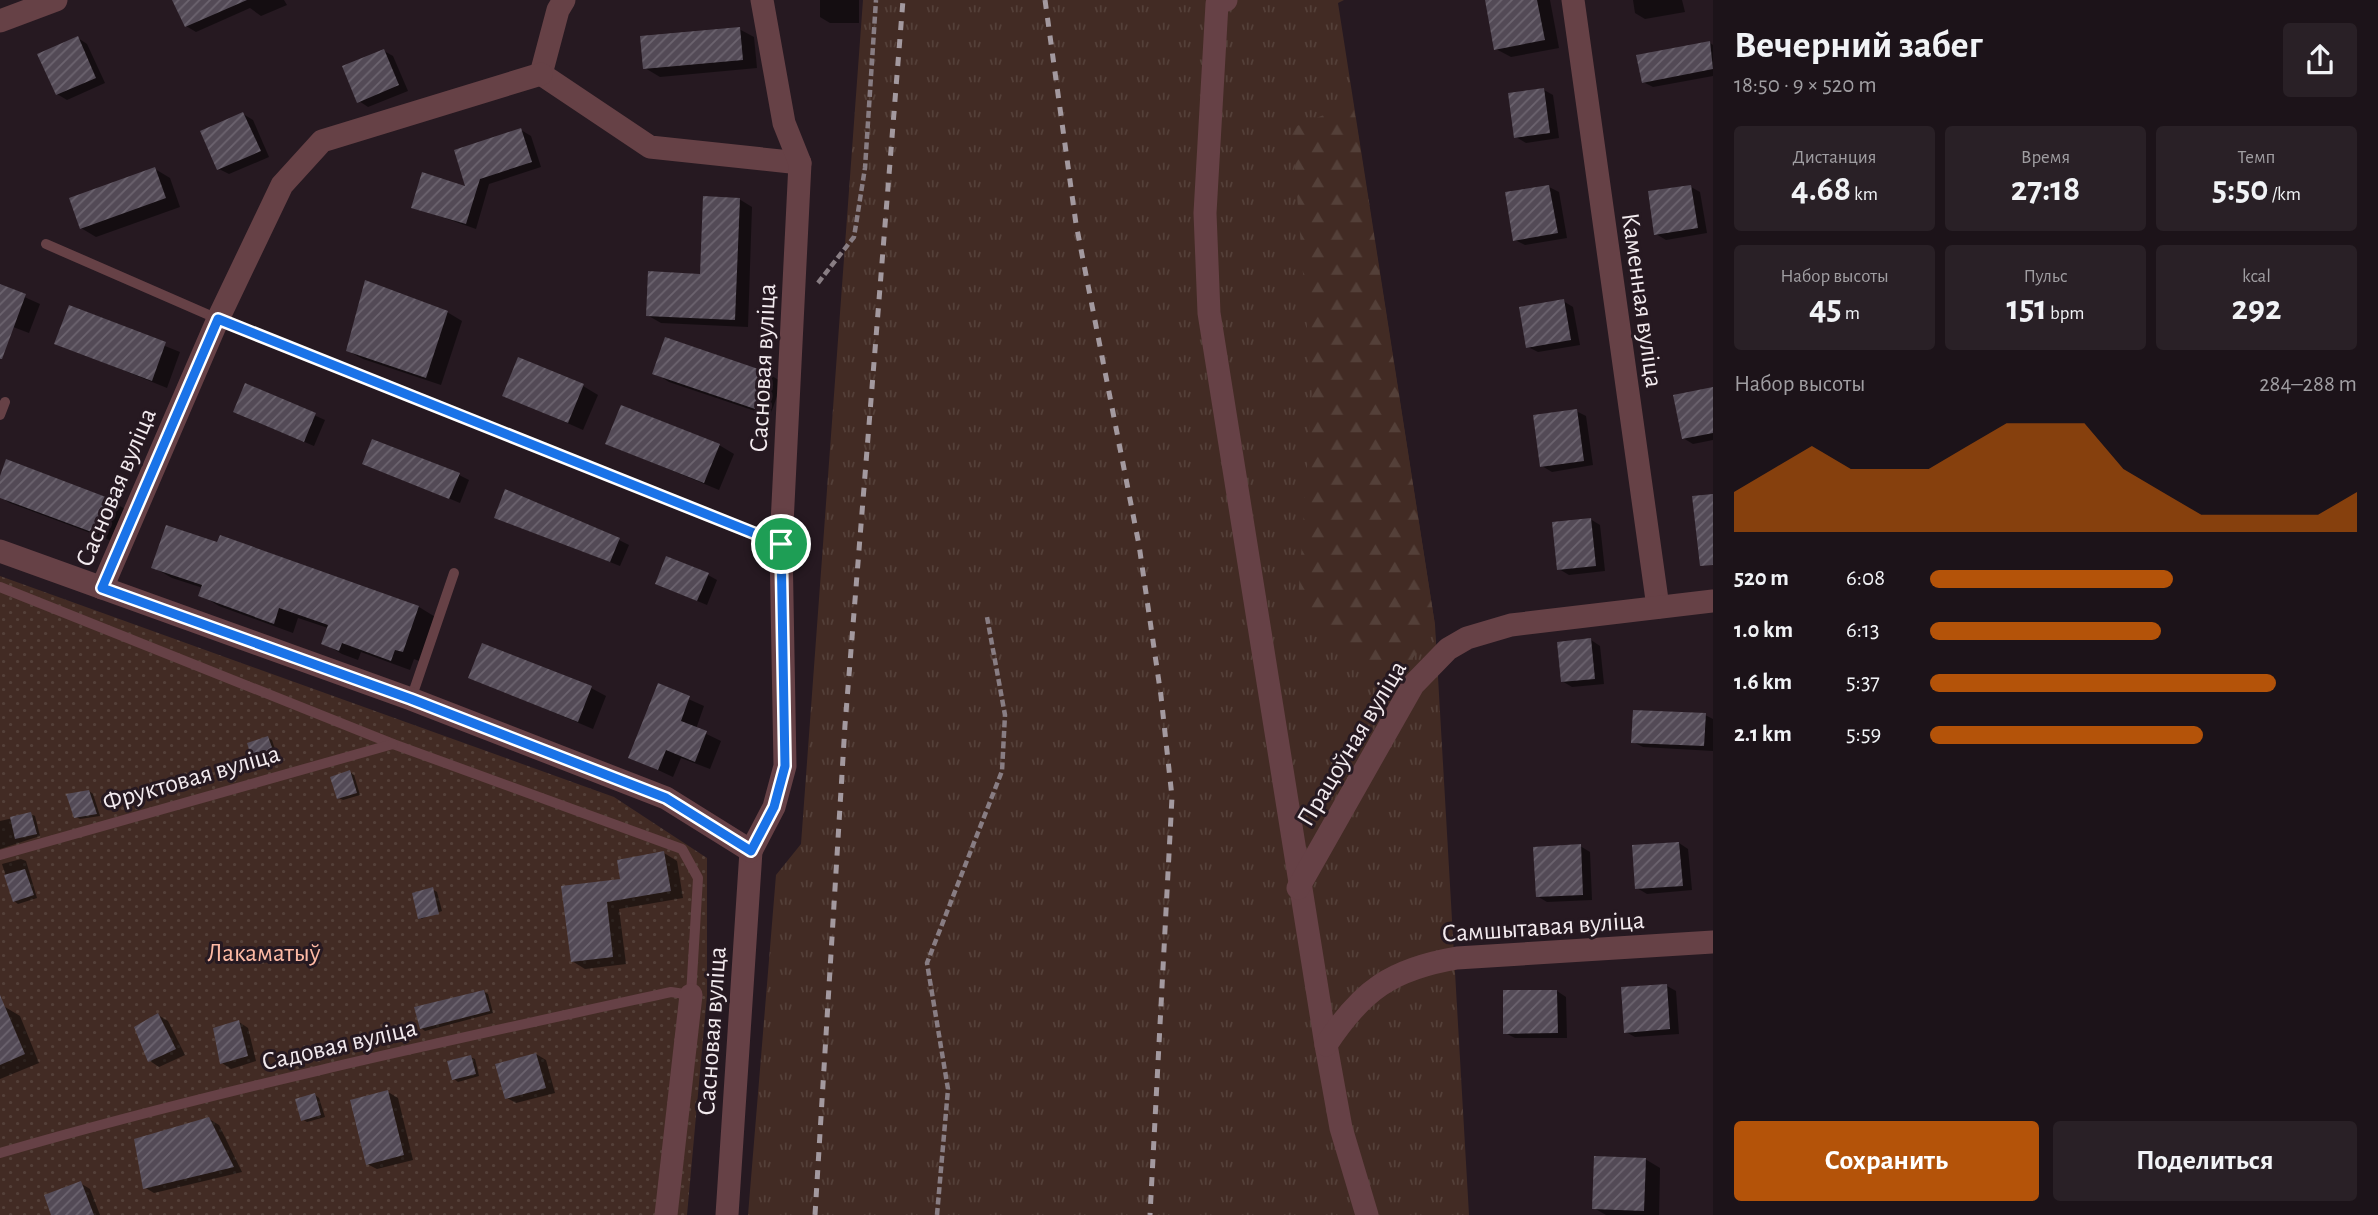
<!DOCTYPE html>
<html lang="ru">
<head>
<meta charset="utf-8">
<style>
	:root { --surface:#1c1319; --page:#292026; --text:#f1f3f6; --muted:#a09ea2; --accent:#b45309 }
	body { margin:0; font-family:"Alegreya Sans",sans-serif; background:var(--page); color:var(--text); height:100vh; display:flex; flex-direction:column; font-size:26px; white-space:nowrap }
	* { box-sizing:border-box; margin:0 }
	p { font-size:23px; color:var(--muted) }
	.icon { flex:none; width:38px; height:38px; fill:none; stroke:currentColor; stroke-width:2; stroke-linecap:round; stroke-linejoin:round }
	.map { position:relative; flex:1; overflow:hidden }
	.panel { display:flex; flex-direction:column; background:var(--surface); width:665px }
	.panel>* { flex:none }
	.pin { position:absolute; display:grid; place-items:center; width:60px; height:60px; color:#fff; margin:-30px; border:4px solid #fff; border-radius:50%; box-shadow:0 2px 7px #0007 }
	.round { display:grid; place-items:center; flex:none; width:74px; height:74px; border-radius:7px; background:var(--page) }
	.overview { display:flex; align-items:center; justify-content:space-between; height:119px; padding:0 21px }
	h1 { font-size:38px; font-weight:700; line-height:52px }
	.stats { display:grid; grid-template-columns:repeat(3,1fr); gap:10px; height:119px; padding:7px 21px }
	.stats div { display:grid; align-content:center; border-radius:7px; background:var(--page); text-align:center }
	.stats b { font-size:35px; font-weight:700 }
	.stats small { font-size:19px; font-weight:400 }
	.stats p { font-size:19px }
	.chart { height:196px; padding:14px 21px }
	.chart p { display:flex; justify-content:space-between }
	.chart svg { width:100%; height:126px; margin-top:7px; fill:var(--accent); opacity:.7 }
	.button { display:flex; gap:14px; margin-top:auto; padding:14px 21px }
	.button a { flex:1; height:80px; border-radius:7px; background:var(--accent); color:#fff; font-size:28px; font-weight:700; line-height:80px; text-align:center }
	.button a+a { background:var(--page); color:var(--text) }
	ul { padding:0 21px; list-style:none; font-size:23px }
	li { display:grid; grid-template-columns:112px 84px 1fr; align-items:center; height:52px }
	li i { height:18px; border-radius:9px; background:var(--accent) }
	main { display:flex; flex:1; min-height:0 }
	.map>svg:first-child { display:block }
	.grass { fill:url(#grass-tufts) }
	.forest { fill:url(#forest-firs) }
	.garden { fill:url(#garden-dots) }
	.shadow { fill:#0007 }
	.building { fill:url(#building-hatch) }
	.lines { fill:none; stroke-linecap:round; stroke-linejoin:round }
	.path { stroke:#887d83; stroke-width:4.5; stroke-dasharray:7 3.5; stroke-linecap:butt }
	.service { stroke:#664146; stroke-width:10 }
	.minor { stroke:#664146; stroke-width:23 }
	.rail { stroke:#a3999f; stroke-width:5; stroke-dasharray:9 9; stroke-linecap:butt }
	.route-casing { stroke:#fff; stroke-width:14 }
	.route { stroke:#1a73e8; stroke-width:9 }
	.labels { text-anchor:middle; stroke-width:6; stroke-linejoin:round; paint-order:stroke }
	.street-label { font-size:26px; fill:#f3ebef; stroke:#261921 }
	.park-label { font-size:26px; fill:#febaa5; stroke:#261921 }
</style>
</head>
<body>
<main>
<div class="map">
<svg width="1713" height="1215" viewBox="0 0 1713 1215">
	<defs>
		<pattern id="grass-tufts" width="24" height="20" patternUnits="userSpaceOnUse" patternTransform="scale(1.75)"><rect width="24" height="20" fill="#422b24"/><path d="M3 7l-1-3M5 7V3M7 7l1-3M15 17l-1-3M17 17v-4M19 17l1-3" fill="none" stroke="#544039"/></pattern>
		<pattern id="forest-firs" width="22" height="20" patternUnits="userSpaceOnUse" patternTransform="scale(1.75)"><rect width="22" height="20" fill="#422b24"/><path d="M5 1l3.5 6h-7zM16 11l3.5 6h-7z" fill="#544039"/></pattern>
		<pattern id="garden-dots" width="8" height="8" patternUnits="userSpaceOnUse" patternTransform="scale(1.75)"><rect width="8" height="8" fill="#422b24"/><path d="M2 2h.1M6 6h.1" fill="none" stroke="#544039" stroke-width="1.8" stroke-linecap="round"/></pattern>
		<pattern id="building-hatch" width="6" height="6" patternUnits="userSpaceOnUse" patternTransform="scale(1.75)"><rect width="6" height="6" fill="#534a56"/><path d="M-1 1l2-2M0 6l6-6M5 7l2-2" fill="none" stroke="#6c646f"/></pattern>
	</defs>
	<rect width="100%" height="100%" fill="#261921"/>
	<polygon class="grass" points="863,0 1344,0 1338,3 1435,625 1469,1215 748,1215 776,875 801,844"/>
	<polygon class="forest" points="1353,103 1435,625 1411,661 1380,668 1330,643 1298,601 1312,393 1292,128"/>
	<polygon class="garden" points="0,576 614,797 707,858 707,995 687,1215 0,1215"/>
	<g class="shadow">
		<polygon points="174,0 284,0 287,5 261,16 250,8 196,32 186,26"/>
		<polygon points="820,0 859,0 859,23 830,23 820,17"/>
		<polygon points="1486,0 1550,0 1559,48 1511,57 1496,49"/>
		<polygon points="1633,0 1682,0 1685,12 1645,19 1635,13"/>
		<polygon points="739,29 754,37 757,68 660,77 645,68"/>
		<polygon points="78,38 87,44 105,83 67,100 57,94"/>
		<polygon points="1710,43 1713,45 1713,76 1653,87 1643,82"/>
		<polygon points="384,51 393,56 408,91 368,107 359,101"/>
		<polygon points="1544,90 1553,95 1559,138 1526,143 1516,137"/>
		<polygon points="243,114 253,120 269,157 229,174 219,169"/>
		<polygon points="521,130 531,136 541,167 489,184 476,229 413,207 468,188"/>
		<polygon points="155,169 170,178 180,207 96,237 81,228"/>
		<polygon points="1549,187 1559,192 1567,238 1525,245 1515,240"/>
		<polygon points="1691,187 1700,192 1707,233 1666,240 1656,234"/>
		<polygon points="739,199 752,207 748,327 661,323 647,315 702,275"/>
		<polygon points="0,286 40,304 29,333 0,322"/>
		<polygon points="1563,301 1573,307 1580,345 1538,352 1528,347"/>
		<polygon points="70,308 180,352 167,388 56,343"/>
		<polygon points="447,312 462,321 441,385 363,359 348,351"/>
		<polygon points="666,339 767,373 782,382 770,416 669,382 655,373"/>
		<polygon points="246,385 325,420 314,446 245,417"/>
		<polygon points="583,386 598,395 583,430 504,395"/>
		<polygon points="1713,389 1713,440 1693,444 1683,438"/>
		<polygon points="1576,411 1586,416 1593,465 1552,472 1542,466"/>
		<polygon points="608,444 719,445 734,454 719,490"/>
		<polygon points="364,463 459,475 469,480 460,503"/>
		<polygon points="0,481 110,500 125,509 112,541 10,503 0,497"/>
		<polygon points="496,517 619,540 629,545 620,566"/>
		<polygon points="1590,519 1600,525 1605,571 1569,575 1559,569"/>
		<polygon points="221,537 419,607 437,618 422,662 414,659 410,670 361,652 358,660 342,654 323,643 328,628 298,618 293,633 219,606 201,595 203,588 172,578 153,567 219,545"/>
		<polygon points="708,575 717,580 707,605 666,588"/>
		<polygon points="1591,640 1600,646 1604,684 1572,687 1562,681"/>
		<polygon points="470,677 591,688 606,696 593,729"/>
		<polygon points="659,686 704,706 696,729 721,741 710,769 681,758 673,777 630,757"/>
		<polygon points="1705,715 1713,719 1713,751 1643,747 1633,742"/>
		<polygon points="268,738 272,740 279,762 260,768 256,765"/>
		<polygon points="350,772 354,775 360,795 343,800 339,798"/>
		<polygon points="89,791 93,794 100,816 80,819 76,817"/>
		<polygon points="31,814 35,816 40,836 0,849 0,821"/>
		<polygon points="1679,843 1688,849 1692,890 1647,894 1637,888"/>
		<polygon points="1580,846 1590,852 1592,900 1547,902 1537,896"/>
		<polygon points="664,853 677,861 683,898 619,909 626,964 585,969 572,961 563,887 622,880"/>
		<polygon points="21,859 26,861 37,898 18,904 14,901 2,864"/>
		<polygon points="432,889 437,892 442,911 421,919"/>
		<polygon points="1667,986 1676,991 1679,1034 1635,1037 1626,1032"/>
		<polygon points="1557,991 1566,997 1567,1038 1515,1038 1505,1033"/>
		<polygon points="484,992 488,994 493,1013 425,1031 421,1028"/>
		<polygon points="5,1007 20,1016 39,1063 0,1079 0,1009"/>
		<polygon points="158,1015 168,1021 185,1055 159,1067 150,1061"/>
		<polygon points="239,1022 248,1028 256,1061 231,1069 222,1063"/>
		<polygon points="536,1054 546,1060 555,1093 516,1103 507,1098"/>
		<polygon points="470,1057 475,1059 479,1076 458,1082 454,1079"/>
		<polygon points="388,1092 398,1098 413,1160 377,1169 367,1164"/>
		<polygon points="315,1095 319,1098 325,1117 307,1122 302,1119"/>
		<polygon points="209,1119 219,1125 242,1172 154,1193 144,1187"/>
		<polygon points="1645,1159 1660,1168 1659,1215 1606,1215 1594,1208"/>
		<polygon points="80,1183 90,1189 100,1215 53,1215"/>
	</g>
	<g class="building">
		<polygon points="172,0 247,0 185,27"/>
		<polygon points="1485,0 1537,0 1545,40 1494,50"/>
		<polygon points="740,27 743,60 643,69 640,36"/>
		<polygon points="78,36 96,78 56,95 37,54"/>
		<polygon points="1710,41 1713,69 1642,83 1636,55"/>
		<polygon points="384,49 399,85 357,103 342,66"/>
		<polygon points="1544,88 1550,133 1514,138 1508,93"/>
		<polygon points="243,112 261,151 217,170 200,131"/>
		<polygon points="521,128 532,162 480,179 466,224 411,208 422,172 465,186 454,150"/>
		<polygon points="155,167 166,198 80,229 69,198"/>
		<polygon points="1549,185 1558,233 1513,241 1505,192"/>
		<polygon points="1691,185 1698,228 1654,235 1648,191"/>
		<polygon points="703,196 740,198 735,320 646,316 648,271 700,274"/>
		<polygon points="365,280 448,311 426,378 346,351"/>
		<polygon points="0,284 26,294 2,359 0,359"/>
		<polygon points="1564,299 1571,340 1526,348 1519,307"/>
		<polygon points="69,305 166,342 152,381 54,344"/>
		<polygon points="665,337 767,372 755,409 652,374"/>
		<polygon points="518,357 584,384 568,423 502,396"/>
		<polygon points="245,383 316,413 304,442 233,412"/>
		<polygon points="1713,387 1713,433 1682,439 1673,395"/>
		<polygon points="621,405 720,444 704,483 605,444"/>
		<polygon points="1577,409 1584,461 1540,467 1533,415"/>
		<polygon points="372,439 460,473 449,499 362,464"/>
		<polygon points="6,459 111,499 97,534 0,498 0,476"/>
		<polygon points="505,489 620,538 610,562 494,518"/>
		<polygon points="1713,494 1713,565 1700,566 1692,496"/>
		<polygon points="1591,518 1596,566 1557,570 1552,522"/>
		<polygon points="166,525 217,542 220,535 419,606 403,652 395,650 391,661 342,643 339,651 321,644 328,625 279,608 274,624 198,596 202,585 151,568"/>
		<polygon points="666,556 709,573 697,601 655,584"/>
		<polygon points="1591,638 1595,679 1561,682 1557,642"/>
		<polygon points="482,643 592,686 578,722 468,678"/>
		<polygon points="658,683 690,696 681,721 707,731 695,762 666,750 658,770 628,758"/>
		<polygon points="1633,710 1706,713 1704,746 1631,743"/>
		<polygon points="268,736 276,759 254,766 247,743"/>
		<polygon points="350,770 357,793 337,799 330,777"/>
		<polygon points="89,790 97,814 74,818 66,794"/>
		<polygon points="31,812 37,834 15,839 10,817"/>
		<polygon points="1679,842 1683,886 1635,889 1632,845"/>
		<polygon points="1581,844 1583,895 1536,897 1533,847"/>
		<polygon points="664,851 671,891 607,902 613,957 571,962 561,886 620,879 617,860"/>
		<polygon points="25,869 34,895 13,902 4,875"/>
		<polygon points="433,887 439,914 418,919 412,893"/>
		<polygon points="1667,984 1670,1029 1624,1033 1621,987"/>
		<polygon points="484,990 490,1011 420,1029 414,1007"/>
		<polygon points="1503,990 1557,990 1558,1033 1503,1034"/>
		<polygon points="0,995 25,1054 0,1065"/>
		<polygon points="158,1013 176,1049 148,1062 134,1027"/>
		<polygon points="239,1020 248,1056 220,1064 213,1028"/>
		<polygon points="536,1053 546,1088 505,1099 495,1064"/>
		<polygon points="471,1055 476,1074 452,1080 447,1061"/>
		<polygon points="388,1090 404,1155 366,1165 350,1100"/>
		<polygon points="315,1093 321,1115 301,1121 295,1099"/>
		<polygon points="209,1117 234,1167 143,1189 134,1139"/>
		<polygon points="1594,1156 1646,1158 1644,1211 1592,1209"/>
		<polygon points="81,1181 94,1215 51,1215 44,1195"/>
	</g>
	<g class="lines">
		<g class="path">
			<polyline points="818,283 854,237 865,168 876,0"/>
			<polyline points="937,1215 948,1089 927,963 1002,771 1005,715 987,617"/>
		</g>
		<g class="service">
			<polyline points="46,244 218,319 781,544"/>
			<polyline points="0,415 5,402"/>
			<path d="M0,587L393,744L682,849L698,878L691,995L671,992C446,1041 221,1089 0,1153"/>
			<polyline points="411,699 454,573"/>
			<polyline points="0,855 393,744"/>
		</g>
		<g class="minor">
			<polyline points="564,0 558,10 541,74 650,147 800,163"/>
			<polyline points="1226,0 1217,4 1205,213 1209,313 1326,1045 1341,1128 1367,1215"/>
			<polyline points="1573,0 1658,607"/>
			<polyline points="0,21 56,0"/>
			<polyline points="0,551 411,699 666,798 751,851 727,1215"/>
			<polyline points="102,588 218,319 282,185 322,141 541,74"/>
			<polyline points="751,851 774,807 785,766 781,544 800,163 784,123 762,0"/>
			<polyline points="1298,888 1413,685 1448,649 1467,638 1511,625 1713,601"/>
			<path d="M1326,1045C1362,990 1392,969 1457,958L1713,942"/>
			<polyline points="666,1215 691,995"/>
		</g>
		<g class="rail">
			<polyline points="1045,0 1076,224 1139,545 1161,696 1172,797 1150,1215"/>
			<polyline points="815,1215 845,725 903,0"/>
		</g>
	</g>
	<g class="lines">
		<defs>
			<polygon id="route" points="218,319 781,544 785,766 774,807 751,851 666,798 411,699 102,588"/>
		</defs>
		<use href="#route" class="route-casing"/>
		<use href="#route" class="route"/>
	</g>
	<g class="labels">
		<g class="street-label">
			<text transform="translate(1643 300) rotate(82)" y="9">Каменная вуліца</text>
			<text transform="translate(762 368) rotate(-87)" y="9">Сасновая вуліца</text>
			<text transform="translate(115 487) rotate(-67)" y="9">Сасновая вуліца</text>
			<text transform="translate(1351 743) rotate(-59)" y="9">Працоўная вуліца</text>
			<text transform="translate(191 777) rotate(-16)" y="9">Фруктовая вуліца</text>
			<text transform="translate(1543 926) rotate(-4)" y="9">Самшытавая вуліца</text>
			<text transform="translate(711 1031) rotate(-86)" y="9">Сасновая вуліца</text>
			<text transform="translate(339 1044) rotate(-13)" y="9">Садовая вуліца</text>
		</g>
		<g class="park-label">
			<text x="264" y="961">Лакаматыў</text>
		</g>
	</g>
</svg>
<div class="pin" style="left:781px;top:544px;background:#1e9e55"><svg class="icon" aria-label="arrive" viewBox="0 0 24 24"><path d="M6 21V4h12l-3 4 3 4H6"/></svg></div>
</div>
<section class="panel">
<div class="overview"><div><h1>Вечерний забег</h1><p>18:50 · 9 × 520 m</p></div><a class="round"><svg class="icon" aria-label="share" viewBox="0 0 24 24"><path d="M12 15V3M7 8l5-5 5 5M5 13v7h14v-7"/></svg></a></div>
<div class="stats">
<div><p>Дистанция</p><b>4.68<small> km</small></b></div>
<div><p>Время</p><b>27:18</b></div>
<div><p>Темп</p><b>5:50<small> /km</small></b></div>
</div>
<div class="stats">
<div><p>Набор высоты</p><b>45<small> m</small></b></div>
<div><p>Пульс</p><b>151<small> bpm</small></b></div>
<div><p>kcal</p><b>292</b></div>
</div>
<div class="chart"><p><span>Набор высоты</span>284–288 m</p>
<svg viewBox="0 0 160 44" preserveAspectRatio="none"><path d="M0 44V30L10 22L20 14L30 22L40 22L50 22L60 14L70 6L80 6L90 6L100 22L110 30L120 38L130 38L140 38L150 38L160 30V44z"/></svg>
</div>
<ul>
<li><b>520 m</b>6:08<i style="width:57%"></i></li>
<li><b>1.0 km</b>6:13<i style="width:54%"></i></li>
<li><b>1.6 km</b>5:37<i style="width:81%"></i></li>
<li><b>2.1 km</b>5:59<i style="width:64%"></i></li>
</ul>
<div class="button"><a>Сохранить</a><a>Поделиться</a></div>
</section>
</main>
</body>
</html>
